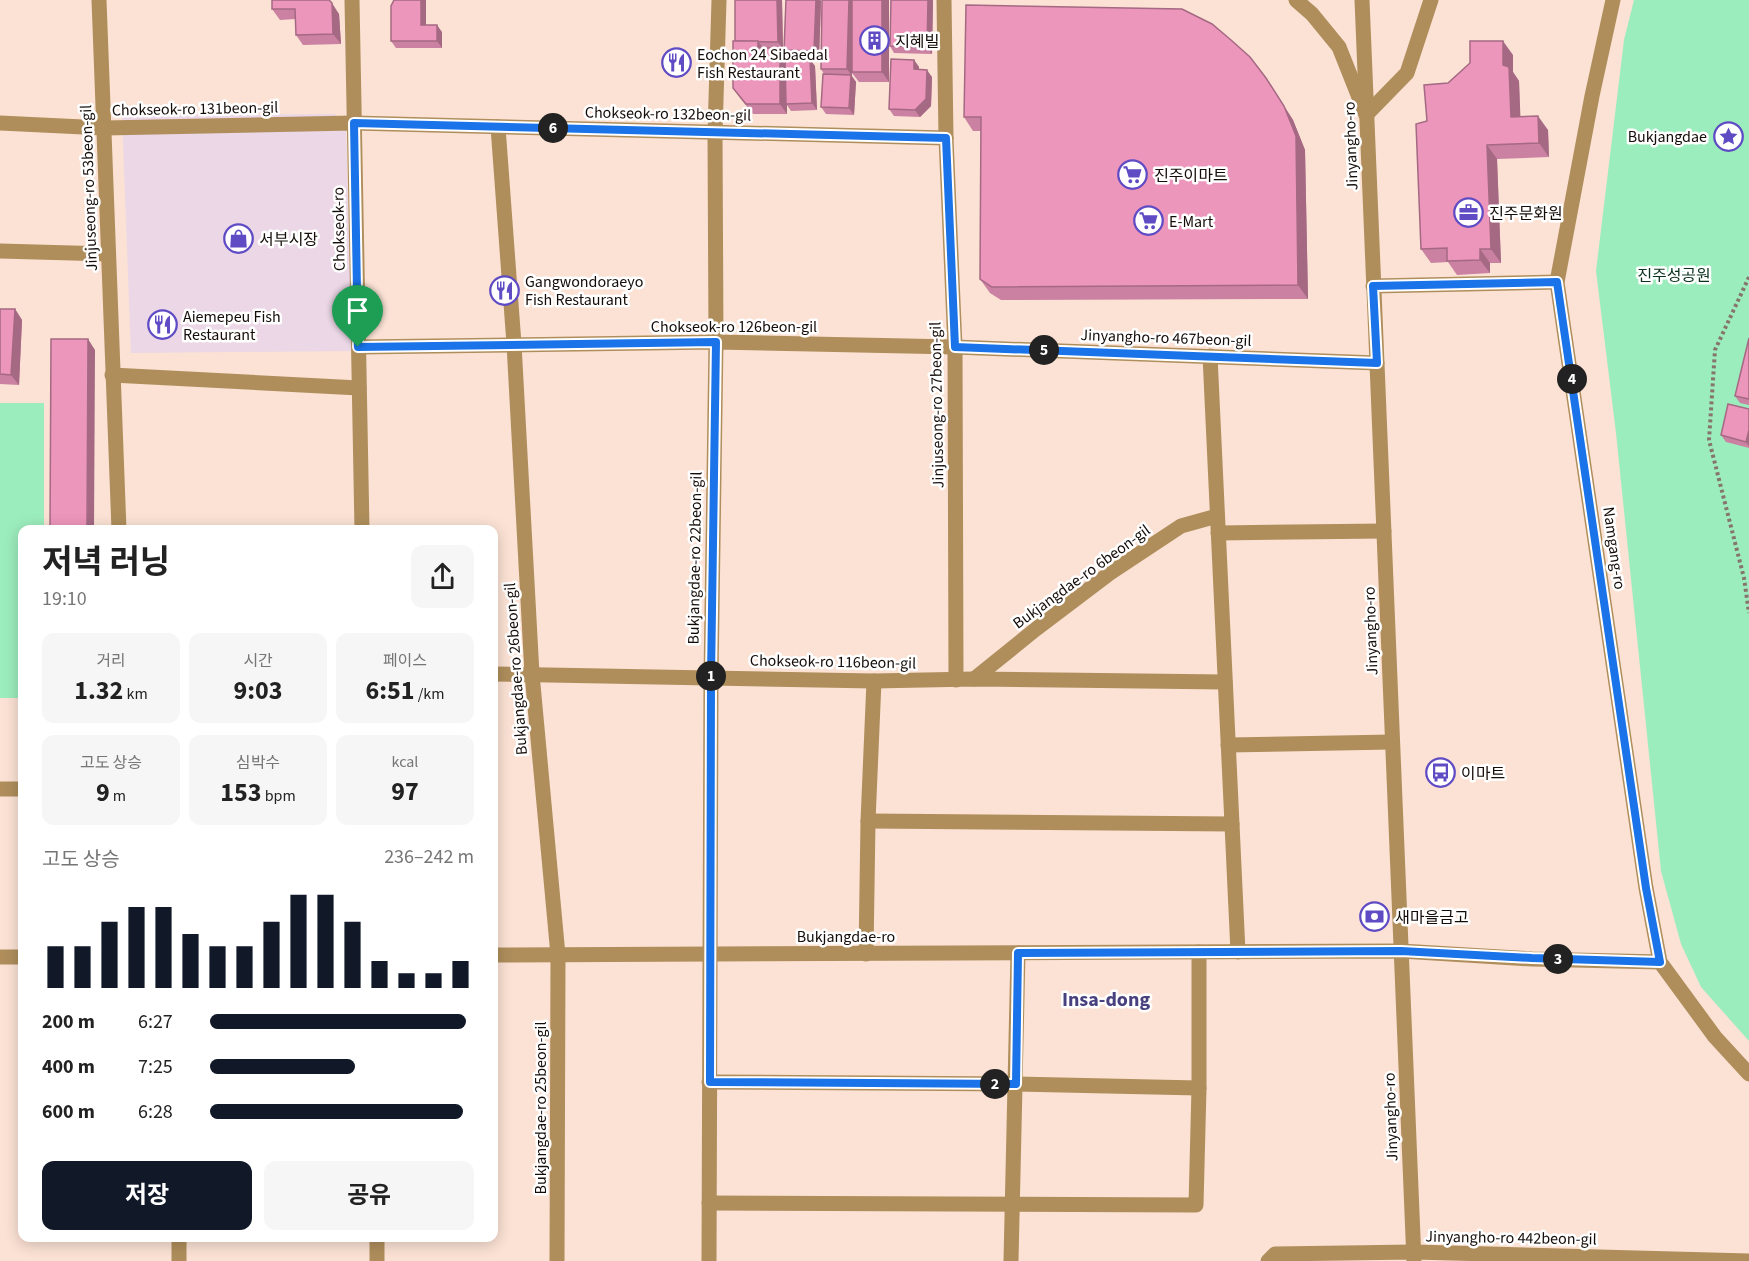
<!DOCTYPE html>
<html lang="ko">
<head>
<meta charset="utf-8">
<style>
	:root { --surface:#fff; --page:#f6f6f6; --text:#222; --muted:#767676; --accent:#111827 }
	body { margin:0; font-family:"Source Sans 3","Noto Sans KR",sans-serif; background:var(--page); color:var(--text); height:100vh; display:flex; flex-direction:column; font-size:22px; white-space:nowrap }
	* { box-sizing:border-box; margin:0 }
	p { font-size:20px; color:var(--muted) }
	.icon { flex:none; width:33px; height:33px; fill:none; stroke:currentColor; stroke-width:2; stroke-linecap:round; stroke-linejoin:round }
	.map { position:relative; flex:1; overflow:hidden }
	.panel { position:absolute; left:18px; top:525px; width:480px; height:717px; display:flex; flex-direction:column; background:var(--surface); border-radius:12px; box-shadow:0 3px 15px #0003 }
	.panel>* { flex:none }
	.pin { position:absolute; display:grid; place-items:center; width:51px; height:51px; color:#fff; margin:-62px -26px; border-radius:50% 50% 50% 0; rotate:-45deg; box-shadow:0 0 6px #0007 }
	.pin .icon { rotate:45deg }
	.km { position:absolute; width:30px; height:30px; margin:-15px; border-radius:50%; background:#222; color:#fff; font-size:16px; line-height:30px; text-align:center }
	.round { display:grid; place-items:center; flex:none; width:63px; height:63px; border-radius:12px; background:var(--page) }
	.head { display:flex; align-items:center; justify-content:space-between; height:102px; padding:0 24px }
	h1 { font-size:33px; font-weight:700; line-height:45px }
	.metrics { display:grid; grid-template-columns:repeat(3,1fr); gap:9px; height:102px; padding:6px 24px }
	.metrics div { display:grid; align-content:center; border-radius:12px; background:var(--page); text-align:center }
	.metrics b { font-size:26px; font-weight:700 }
	.metrics small { font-size:16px; font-weight:400 }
	.metrics p { font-size:16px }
	.chart { height:168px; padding:12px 24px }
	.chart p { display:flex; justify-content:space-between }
	.chart svg { width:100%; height:108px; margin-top:6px; stroke:var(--accent); stroke-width:6 }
	.action { display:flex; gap:12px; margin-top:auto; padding:12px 24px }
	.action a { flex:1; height:69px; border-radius:12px; background:var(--accent); color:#fff; font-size:24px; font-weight:700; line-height:69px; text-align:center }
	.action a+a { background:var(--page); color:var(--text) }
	ul { padding:0 24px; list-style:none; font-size:20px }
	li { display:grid; grid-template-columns:96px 72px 1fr; align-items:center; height:45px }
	li i { height:15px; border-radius:8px; background:var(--accent) }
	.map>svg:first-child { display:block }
	.commercial { fill:#ebd7e6 }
	.green { fill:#9cedbd }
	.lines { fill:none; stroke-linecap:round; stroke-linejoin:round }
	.path { stroke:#86756c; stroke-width:4; stroke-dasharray:3 3; stroke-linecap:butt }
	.minor { stroke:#af8e5c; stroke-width:15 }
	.wall { fill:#cb81a1 }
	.shaded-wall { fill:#a56983 }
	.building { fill:#ec96bb; stroke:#a56983; stroke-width:1.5 }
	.route-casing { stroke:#fff; stroke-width:12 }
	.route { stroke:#1a73e8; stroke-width:8 }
	.labels { text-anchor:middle; stroke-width:5; stroke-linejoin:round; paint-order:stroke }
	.poi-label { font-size:16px; fill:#140c08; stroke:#fff; text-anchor:start }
	.street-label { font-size:16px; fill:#140c08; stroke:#fff }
	.park-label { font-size:16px; fill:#0c331f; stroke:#fff }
	.quarter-label { font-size:20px; font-weight:bold; fill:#47417f; stroke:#fff }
</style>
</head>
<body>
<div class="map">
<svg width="1749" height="1261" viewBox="0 0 1749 1261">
	<rect width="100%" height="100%" fill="#fbe2d4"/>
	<polygon class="commercial" points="335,114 346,126 352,351 131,353 122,115"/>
	<g class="green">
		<polygon points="1634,0 1749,0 1749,1041 1701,987 1681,944 1661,871 1616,433 1596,271 1624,40"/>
		<polygon points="0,403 44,403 44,529 22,530 22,698 0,698"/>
	</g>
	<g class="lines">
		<polyline class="path" points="1749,277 1715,350 1709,440 1744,578 1749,613"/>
		<g class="minor">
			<polyline points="99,0 119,530"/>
			<polyline points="352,0 362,530"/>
			<polyline points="944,0 946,138 955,347 956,680"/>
			<polyline points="1296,0 1312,14 1339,47 1366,115 1407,73 1431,0"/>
			<polyline points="1362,0 1414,1261"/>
			<polyline points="1613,0 1592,96 1557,282 1646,888 1660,962 1715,1037 1749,1074"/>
			<polyline points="0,123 104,128 354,123 946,138"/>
			<polyline points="498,127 514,344 532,674 558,955 557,1261"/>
			<polyline points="0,251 108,254"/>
			<polyline points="1373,286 1557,282"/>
			<polyline points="359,347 716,342 955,347 1377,363"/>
			<polyline points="1210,356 1238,952"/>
			<polyline points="112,375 359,388"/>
			<polyline points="1218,533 1384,531"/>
			<polyline points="494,674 874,681 974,679 1225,682"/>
			<polyline points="974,679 1036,629 1110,573 1181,526 1217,516"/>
			<polyline points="1228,745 1392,742"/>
			<polyline points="0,789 22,789"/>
			<polyline points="868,821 1232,824"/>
			<polyline points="866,954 868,821 874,681"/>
			<polyline points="494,955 1401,951 1532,959 1660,962"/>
			<polyline points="0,957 22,957"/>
			<polyline points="709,1082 1016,1084 1199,1088"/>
			<polyline points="709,1203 1196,1205 1199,1088 1199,952"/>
			<polyline points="179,1238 179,1261"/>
			<polyline points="377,1238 377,1261"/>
			<polyline points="709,1261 711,677 716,342 715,133 719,0"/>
			<polyline points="1011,1261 1018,953"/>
			<polyline points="1268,1261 1275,1254 1414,1252 1749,1261"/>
		</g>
	</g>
	<g class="wall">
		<polygon points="272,0 339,14 341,44 303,45 296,35 296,19 280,20 272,9"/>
		<polygon points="394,0 426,0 426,25 442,32 442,48 396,48 391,41"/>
		<polygon points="735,0 782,0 783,49 780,49 787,60 815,66 817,110 791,111 787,105 787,114 753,114 740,98 733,88 735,41"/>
		<polygon points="786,0 820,0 821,1 819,58 789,57 784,50"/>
		<polygon points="822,0 889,0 889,82 859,82 852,73 852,76 856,82 854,115 826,114 821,107 824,74 821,69"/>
		<polygon points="891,0 933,0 932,54 894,53 890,46"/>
		<polygon points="1513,55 1513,72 1519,81 1520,117 1548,130 1549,157 1497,159 1501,263 1490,263 1490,273 1457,275 1448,262 1431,263 1421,249 1427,121 1448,83"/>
		<polygon points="914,60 919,67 919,69 932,77 931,106 920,117 894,116 889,109"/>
		<polygon points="1266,78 1293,120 1305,150 1308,299 1001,300 990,293 980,279 981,131 973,131 964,117"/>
		<polygon points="0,309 15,309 22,320 19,385 0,384"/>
		<polygon points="1749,338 1749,405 1740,403 1735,396"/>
		<polygon points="1749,409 1749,448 1726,442 1721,435"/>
	</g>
	<g class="shaded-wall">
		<polygon points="421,0 426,0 426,32 421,25"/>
		<polygon points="777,0 782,0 783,49 778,42"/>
		<polygon points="816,0 820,0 821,1 819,58 814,51"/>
		<polygon points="849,0 854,0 852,76 847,69"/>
		<polygon points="882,0 889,0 889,82 882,72"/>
		<polygon points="928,0 933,0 932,54 927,47"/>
		<polygon points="332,3 339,14 341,44 333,34"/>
		<polygon points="437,25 442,32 442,48 437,41"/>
		<polygon points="758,41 765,51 758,48"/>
		<polygon points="1503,41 1513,55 1513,72 1519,81 1521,131 1511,117 1503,65"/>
		<polygon points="780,48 787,58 787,114 780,104"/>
		<polygon points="810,59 815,66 817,110 812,103"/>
		<polygon points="914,60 919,67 919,76 914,69"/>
		<polygon points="927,70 932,77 931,106 920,117 915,110"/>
		<polygon points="851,75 856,82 854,115 849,108"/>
		<polygon points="1266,78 1293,120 1305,150 1308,299 1298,285"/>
		<polygon points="1538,116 1548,130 1549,157 1539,143"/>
		<polygon points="1487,145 1497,159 1501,263 1491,249"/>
		<polygon points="1480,249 1490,263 1490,273 1480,260"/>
		<polygon points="15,309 22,320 19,385 11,375"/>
		<polygon points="88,339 95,350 94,530 87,530"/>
		<polygon points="1749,430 1749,446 1746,442"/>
	</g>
	<g class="building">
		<polygon points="272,0 329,0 332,3 333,34 296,35 295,9 272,9"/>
		<polygon points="394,0 421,0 421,25 437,25 437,41 391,41 391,6"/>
		<polygon points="735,0 777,0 778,42 735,41"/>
		<polygon points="786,0 816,0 814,51 784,50"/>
		<polygon points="822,0 849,0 847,69 821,69"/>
		<rect x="852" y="0" width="30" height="72"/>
		<polygon points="891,0 928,0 927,47 890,46"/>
		<polygon points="966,5 1182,9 1212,24 1231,40 1250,57 1266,78 1284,106 1296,136 1298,285 992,287 980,279 981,117 964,117"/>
		<polygon points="733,41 758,41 758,48 780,48 780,104 746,104 733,88"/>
		<polygon points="1470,41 1503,41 1503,65 1509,67 1511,117 1538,116 1539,143 1487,145 1491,249 1480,249 1480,260 1447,261 1447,248 1421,249 1416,124 1427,121 1424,85 1448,83 1470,63"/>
		<polygon points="810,59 812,103 786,104 785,60"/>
		<polygon points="891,59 914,60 914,69 927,70 926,99 915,110 889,109"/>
		<polygon points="823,74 851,75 849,108 821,107"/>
		<polygon points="0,309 15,309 11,375 0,374"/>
		<polygon points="1749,338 1749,399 1735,396"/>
		<polygon points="51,339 88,339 87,530 50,530"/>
		<polygon points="1728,404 1749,409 1749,430 1746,442 1721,435"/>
	</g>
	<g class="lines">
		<defs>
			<polygon id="route" points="354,123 946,138 955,347 1377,363 1373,286 1557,282 1646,888 1660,962 1532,958 1401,951 1018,953 1016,1084 710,1082 711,677 716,342 358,347"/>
		</defs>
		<use href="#route" class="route-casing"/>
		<use href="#route" class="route"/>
	</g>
	<defs>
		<symbol id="building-ring" viewBox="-11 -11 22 22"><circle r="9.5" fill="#fff" stroke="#5f4bc4" stroke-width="1.5"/><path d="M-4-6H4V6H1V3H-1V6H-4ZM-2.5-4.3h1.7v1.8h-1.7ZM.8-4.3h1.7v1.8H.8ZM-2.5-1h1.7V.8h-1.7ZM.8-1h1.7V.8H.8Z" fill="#5f4bc4"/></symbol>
		<symbol id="restaurant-ring" viewBox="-11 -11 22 22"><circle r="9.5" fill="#fff" stroke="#5f4bc4" stroke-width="1.5"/><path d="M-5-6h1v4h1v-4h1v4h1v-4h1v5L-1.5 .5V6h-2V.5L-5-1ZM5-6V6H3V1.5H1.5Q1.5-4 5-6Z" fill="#5f4bc4"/></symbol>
		<symbol id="sight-ring" viewBox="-11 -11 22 22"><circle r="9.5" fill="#fff" stroke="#5f4bc4" stroke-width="1.5"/><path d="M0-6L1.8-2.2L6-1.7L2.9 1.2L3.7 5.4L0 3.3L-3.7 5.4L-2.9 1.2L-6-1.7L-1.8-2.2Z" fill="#5f4bc4"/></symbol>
		<symbol id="supermarket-ring" viewBox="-11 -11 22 22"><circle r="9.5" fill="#fff" stroke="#5f4bc4" stroke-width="1.5"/><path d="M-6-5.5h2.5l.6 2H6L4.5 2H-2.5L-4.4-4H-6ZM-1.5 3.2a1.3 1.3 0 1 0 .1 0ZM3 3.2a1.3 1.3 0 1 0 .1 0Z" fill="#5f4bc4"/></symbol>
		<symbol id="office-ring" viewBox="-11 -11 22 22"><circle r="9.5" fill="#fff" stroke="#5f4bc4" stroke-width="1.5"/><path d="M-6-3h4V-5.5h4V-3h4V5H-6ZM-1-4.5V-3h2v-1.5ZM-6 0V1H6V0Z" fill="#5f4bc4"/></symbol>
		<symbol id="shop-ring" viewBox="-11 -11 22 22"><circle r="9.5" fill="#fff" stroke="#5f4bc4" stroke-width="1.5"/><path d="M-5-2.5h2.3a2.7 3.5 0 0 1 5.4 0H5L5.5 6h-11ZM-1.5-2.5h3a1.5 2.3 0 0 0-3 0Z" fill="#5f4bc4"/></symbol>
		<symbol id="bus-ring" viewBox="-11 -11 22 22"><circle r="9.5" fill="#fff" stroke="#5f4bc4" stroke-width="1.5"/><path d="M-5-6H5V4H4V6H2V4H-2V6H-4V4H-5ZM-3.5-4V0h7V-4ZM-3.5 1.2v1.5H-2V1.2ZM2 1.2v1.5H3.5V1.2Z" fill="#5f4bc4"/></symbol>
		<symbol id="bank-ring" viewBox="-11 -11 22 22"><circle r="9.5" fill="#fff" stroke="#5f4bc4" stroke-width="1.5"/><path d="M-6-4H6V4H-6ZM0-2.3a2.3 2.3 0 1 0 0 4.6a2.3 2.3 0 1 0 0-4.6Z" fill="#5f4bc4"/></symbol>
	</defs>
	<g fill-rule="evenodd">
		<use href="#building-ring" x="858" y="24" width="33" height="33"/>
		<use href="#restaurant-ring" x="660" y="46" width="33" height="33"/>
		<use href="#sight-ring" x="1712" y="120" width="33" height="33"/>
		<use href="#supermarket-ring" x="1116" y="158" width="33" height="33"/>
		<use href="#office-ring" x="1452" y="196" width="33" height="33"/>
		<use href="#supermarket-ring" x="1132" y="204" width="33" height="33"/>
		<use href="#shop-ring" x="222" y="222" width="33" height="33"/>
		<use href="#restaurant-ring" x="488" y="274" width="33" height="33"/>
		<use href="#restaurant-ring" x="146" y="308" width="33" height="33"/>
		<use href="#bus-ring" x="1424" y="756" width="33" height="33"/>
		<use href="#bank-ring" x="1358" y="900" width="33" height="33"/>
	</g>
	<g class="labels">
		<g class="poi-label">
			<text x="895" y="47">지혜빌</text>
			<text x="697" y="60">Eochon 24 Sibaedal<tspan x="697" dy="18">Fish Restaurant</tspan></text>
			<text x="1707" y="142" text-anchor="end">Bukjangdae</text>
			<text x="1154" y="181">진주이마트</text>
			<text x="1489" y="219">진주문화원</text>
			<text x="1169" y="227">E-Mart</text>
			<text x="259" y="245">서부시장</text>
			<text x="525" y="287">Gangwondoraeyo<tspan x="525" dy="18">Fish Restaurant</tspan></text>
			<text x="183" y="322">Aiemepeu Fish<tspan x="183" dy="18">Restaurant</tspan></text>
			<text x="1461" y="779">이마트</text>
			<text x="1395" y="923">새마을금고</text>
		</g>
		<g class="street-label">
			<text transform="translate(195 108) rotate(-1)" y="6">Chokseok-ro 131beon-gil</text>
			<text transform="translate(668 113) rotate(1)" y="6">Chokseok-ro 132beon-gil</text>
			<text transform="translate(1350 146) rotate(-92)" y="6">Jinyangho-ro</text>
			<text transform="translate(88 188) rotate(-92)" y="6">Jinjuseong-ro 53beon-gil</text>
			<text transform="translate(338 229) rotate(-91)" y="6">Chokseok-ro</text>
			<text x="734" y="332">Chokseok-ro 126beon-gil</text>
			<text transform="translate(1166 337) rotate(2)" y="6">Jinyangho-ro 467beon-gil</text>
			<text transform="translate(936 405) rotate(-91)" y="6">Jinjuseong-ro 27beon-gil</text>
			<text transform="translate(1615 548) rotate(82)" y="6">Namgang-ro</text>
			<text transform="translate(694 558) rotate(-89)" y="6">Bukjangdae-ro 22beon-gil</text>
			<text transform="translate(1081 576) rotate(-36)" y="6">Bukjangdae-ro 6beon-gil</text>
			<text transform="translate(1370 631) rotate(-92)" y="6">Jinyangho-ro</text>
			<text transform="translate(833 661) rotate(1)" y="6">Chokseok-ro 116beon-gil</text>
			<text transform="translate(515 669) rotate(-94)" y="6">Bukjangdae-ro 26beon-gil</text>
			<text x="846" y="942">Bukjangdae-ro</text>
			<text transform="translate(540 1108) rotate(-90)" y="6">Bukjangdae-ro 25beon-gil</text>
			<text transform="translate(1390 1117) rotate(-92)" y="6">Jinyangho-ro</text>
			<text transform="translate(1511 1237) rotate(1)" y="6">Jinyangho-ro 442beon-gil</text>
		</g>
		<g class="park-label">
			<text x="1674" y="281">진주성공원</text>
		</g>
		<g class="quarter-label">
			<text x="1106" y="1006">Insa-dong</text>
		</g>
	</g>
</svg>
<div class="pin" style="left:358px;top:347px;background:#1e9e55"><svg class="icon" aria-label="arrive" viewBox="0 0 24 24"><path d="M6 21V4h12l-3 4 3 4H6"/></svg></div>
<b class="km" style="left:711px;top:676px">1</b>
<b class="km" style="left:995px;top:1084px">2</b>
<b class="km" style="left:1558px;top:959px">3</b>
<b class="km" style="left:1572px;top:379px">4</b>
<b class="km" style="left:1044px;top:350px">5</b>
<b class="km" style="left:553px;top:128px">6</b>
<section class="panel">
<div class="head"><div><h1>저녁 러닝</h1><p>19:10</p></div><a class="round"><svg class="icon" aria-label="share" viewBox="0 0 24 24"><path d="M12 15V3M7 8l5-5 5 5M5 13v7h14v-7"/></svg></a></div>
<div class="metrics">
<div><p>거리</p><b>1.32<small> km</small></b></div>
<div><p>시간</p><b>9:03</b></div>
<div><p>페이스</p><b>6:51<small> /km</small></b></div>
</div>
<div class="metrics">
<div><p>고도 상승</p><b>9<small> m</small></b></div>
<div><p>심박수</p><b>153<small> bpm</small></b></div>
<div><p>kcal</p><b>97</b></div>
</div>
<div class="chart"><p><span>고도 상승</span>236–242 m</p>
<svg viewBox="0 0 160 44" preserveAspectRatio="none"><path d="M5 44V27M15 44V27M25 44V17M35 44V11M45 44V11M55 44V22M65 44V27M75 44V27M85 44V17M95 44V6M105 44V6M115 44V17M125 44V33M135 44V38M145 44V38M155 44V33"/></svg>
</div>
<ul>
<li><b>200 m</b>6:27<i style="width:97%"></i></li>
<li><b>400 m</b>7:25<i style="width:55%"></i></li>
<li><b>600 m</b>6:28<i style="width:96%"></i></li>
</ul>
<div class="action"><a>저장</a><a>공유</a></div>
</section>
</div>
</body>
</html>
